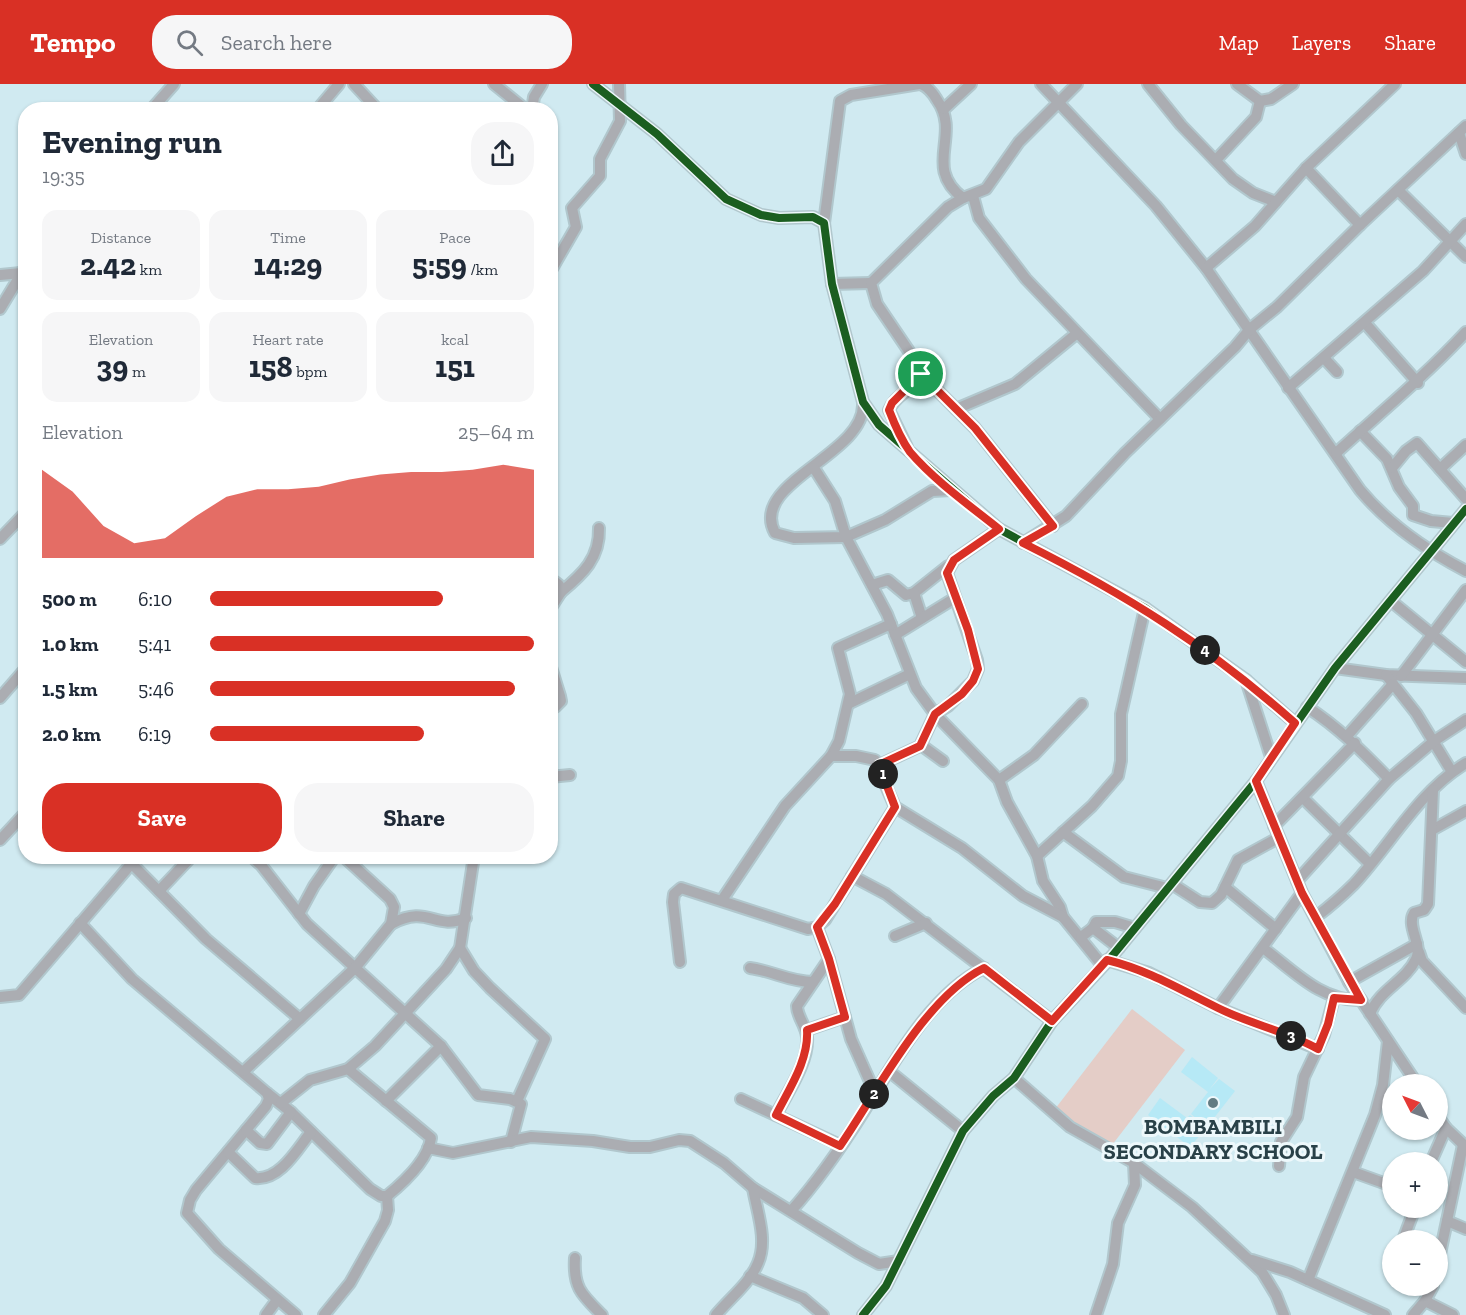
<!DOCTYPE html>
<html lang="en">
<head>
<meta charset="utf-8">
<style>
	:root { --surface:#fff; --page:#f6f6f7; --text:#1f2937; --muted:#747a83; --accent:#d93025 }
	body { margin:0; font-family:"Zilla Slab",serif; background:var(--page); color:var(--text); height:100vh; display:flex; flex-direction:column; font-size:22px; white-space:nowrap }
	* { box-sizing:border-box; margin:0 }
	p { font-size:20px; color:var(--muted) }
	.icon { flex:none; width:33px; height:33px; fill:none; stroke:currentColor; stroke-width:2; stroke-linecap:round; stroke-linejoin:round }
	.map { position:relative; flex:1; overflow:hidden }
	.drawer { position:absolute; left:18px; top:18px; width:540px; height:762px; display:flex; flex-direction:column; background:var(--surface); border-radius:24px; box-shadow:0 2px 4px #0004 }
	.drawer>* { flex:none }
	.needle { width:39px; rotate:312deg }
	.tools { position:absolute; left:1382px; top:990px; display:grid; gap:12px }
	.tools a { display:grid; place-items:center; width:66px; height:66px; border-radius:50%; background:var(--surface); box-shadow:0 2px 4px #0004; font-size:30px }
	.pin { position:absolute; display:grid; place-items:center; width:51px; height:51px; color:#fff; margin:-26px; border:3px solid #fff; border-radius:50%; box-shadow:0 2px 6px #0007 }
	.km { position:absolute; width:30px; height:30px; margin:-15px; border-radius:50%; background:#222; color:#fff; font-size:16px; line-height:30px; text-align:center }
	.round { display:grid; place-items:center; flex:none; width:63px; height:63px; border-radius:24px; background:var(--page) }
	.summary { display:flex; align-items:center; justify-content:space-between; height:102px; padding:0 24px }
	h1 { font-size:33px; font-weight:700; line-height:45px }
	.figures { display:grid; grid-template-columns:repeat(3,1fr); gap:9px; height:102px; padding:6px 24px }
	.figures div { display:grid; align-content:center; border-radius:15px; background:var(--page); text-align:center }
	.figures b { font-size:30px; font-weight:700 }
	.figures small { font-size:16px; font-weight:400 }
	.figures p { font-size:16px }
	.chart { height:168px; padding:12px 24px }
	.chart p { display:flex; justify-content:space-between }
	.chart svg { width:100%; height:108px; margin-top:6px; fill:var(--accent); opacity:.7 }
	.primary-button { display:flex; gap:12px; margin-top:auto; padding:12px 24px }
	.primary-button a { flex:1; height:69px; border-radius:24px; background:var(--accent); color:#fff; font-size:24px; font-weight:700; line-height:69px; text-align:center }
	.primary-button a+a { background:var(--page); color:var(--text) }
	ul { padding:0 24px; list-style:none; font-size:20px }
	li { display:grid; grid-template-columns:96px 72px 1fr; align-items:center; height:45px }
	li i { height:15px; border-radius:8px; background:var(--accent) }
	header { display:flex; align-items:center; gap:36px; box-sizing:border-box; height:84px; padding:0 30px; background:var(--accent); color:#fff }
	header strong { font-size:28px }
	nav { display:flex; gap:33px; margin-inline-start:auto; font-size:21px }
	.search { width:420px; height:54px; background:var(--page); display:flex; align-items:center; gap:15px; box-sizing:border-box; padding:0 21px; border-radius:24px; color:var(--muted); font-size:22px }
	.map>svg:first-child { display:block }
	.built { fill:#b6e9f6 }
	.green { fill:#e4cdc7 }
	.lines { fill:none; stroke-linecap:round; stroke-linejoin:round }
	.minor-casing { stroke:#b1c7cd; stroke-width:14 }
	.minor { stroke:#abadb2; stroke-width:10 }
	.cycleway-casing { stroke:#edf8fb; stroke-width:11 }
	.cycleway { stroke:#1b5e20; stroke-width:8 }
	.route-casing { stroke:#fff; stroke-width:12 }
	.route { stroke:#d93025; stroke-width:8 }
	.poi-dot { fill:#637c83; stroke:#edf8fb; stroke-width:2 }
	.labels { text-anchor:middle; stroke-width:6; stroke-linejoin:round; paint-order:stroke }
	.poi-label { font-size:22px; font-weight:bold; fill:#294148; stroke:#edf8fb }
</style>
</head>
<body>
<header>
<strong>Tempo</strong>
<div class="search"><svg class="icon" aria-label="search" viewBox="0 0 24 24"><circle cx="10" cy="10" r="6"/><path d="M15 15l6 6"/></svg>Search here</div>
<nav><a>Map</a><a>Layers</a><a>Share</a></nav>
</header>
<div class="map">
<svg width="1466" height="1231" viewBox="0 0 1466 1231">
	<rect width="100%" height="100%" fill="#d0eaf1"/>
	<g class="built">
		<polygon points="1192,973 1218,994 1209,1006 1219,995 1235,1007 1207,1043 1191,1030 1208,1008 1181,988"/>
		<polygon points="1160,1014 1187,1034 1190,1031 1206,1044 1190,1063 1148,1031"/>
	</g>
	<polygon class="green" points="1132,925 1185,966 1109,1065 1055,1025"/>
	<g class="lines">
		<defs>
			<g id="minor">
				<polyline points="354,0 378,26"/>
				<polyline points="494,0 526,26"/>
				<polyline points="593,0 657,50 726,115 761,131 779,134 813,133 824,139 832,200 863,318 879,341 999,445 1145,524 1246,596 1295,639"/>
				<path d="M921,0C928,3 933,9 937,16C962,51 922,83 963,114"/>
				<path d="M1041,0L1156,122L1206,184L1360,406C1389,441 1426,466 1466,487"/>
				<polyline points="1148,0 1181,41 1233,95 1253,109 1276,118"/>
				<polyline points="1237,0 1260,17 1271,15 1293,0"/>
				<polyline points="944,25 971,0"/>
				<polyline points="151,26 174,0"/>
				<polyline points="317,26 339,0"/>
				<polyline points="532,26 534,13 542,0"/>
				<polyline points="1459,49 1466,70"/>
				<polyline points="1216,76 1256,33 1260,17"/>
				<polyline points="1306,84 1360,141"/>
				<polyline points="1398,106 1466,173"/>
				<polyline points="973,112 979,134 1026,195 1160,335"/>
				<polyline points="824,139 840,17 851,11 919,0"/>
				<polyline points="1206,184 1255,142 1306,84 1395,0"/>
				<polyline points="550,188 576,143 572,124 600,92 600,75 620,37 619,0"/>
				<polyline points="0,191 21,189"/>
				<polyline points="832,200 871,199"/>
				<polyline points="0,225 26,182"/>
				<polyline points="1365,239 1418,299"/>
				<polyline points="1324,274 1337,288"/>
				<polyline points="921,290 975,344 1053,442"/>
				<polyline points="1288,304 1423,187 1466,140"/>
				<path d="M863,321C864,371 748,399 775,449L794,454L846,453L885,436L932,407L951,406"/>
				<polyline points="956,325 1015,300 1076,250"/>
				<polyline points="1360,347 1387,375 1399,403 1413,422 1413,431 1431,437 1453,439"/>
				<path d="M907,363L889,326C895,309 920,304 921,285L877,220L871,199L948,123L963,114L986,105L1019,58L1077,0"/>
				<path d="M1336,369C1380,329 1425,292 1466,248"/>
				<polyline points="814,384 835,417 846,453 887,530 916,604 935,630 999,696 1007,718 1037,772 1043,797 1060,823 1063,833"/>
				<polyline points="1392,384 1406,367 1417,359 1466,415"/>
				<polyline points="1440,385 1466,361"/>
				<polyline points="550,398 551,399"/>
				<polyline points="0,455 26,428"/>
				<polyline points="1023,459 1066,432 1125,369 1235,263 1250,245 1277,223 1360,141 1466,42"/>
				<polyline points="550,494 559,501 561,508 550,525"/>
				<polyline points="872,501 888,496 906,511 914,509 948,482"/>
				<path d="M561,508C583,490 600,474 599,444"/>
				<polyline points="914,509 922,534"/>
				<polyline points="1391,517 1466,578"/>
				<polyline points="895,551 955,514"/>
				<polyline points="550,580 560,612 561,617 555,623"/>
				<polyline points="1335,584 1386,591 1466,594"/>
				<polyline points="1386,591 1416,629 1452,688"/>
				<polyline points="1401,592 1466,506"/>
				<polyline points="1246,596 1271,673"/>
				<polyline points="0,614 26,584"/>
				<polyline points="850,619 910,590"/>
				<path d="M1307,623C1338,643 1363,668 1389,695"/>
				<polyline points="1347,652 1393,600"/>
				<polyline points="921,661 943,677"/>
				<polyline points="879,681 920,662 935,630 948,622 973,597 978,585 977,576 947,489 954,476 999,445"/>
				<polyline points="550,693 570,691"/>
				<polyline points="999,696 1034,671 1082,620"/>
				<polyline points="1256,697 1302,809 1349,898 1417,1000"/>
				<polyline points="1303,714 1370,780"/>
				<polyline points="895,723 962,764 1023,812 1063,833 1102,881"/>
				<polyline points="1274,742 1355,659"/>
				<polyline points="1432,746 1466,727"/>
				<polyline points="1063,748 1124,793 1167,804"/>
				<polyline points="0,756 26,728"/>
				<polyline points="251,772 261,781 307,840 441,962 478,1011 510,1015 521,1020 511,1058"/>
				<polyline points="1037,772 1092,722 1118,692 1121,677 1121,630 1145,524"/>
				<polyline points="132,780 206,855 300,935"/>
				<polyline points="852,792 886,810 1052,937"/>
				<polyline points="1297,797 1389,695 1434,657 1466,636"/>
				<polyline points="1172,800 1200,818 1212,819 1221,811 1238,776 1278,754"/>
				<polyline points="1225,803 1276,845"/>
				<polyline points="159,807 192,772"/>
				<polyline points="722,816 785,722 831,672 839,657 850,610 838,564 891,540"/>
				<polyline points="299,830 314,802 335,772"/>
				<path d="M1316,833C1329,823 1342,812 1354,800C1391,760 1418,708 1466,679"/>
				<polyline points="80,839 132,895 267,1009 269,1015 266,1022 196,1106 190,1116 187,1129 219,1165 296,1231"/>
				<path d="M391,840C429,820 434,847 466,834"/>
				<polyline points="817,843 829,875 851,955 875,1009"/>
				<polyline points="1093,844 1096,838 1115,838 1135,844"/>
				<polyline points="895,852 926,839"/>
				<polyline points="1081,853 1093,844 1119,864"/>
				<polyline points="460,864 474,887 490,904 545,955 517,1017"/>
				<path d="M1263,864C1293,886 1321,918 1361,916"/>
				<polyline points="1419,868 1422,877 1466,924"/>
				<polyline points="1107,876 1149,889 1218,924 1318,965"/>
				<polyline points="680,878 673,818 674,810 681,804 808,845 817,843 825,836 895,723 875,676 856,672 831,672"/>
				<path d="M750,884C773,887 790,898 813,898"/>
				<polyline points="1349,898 1417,860"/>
				<polyline points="0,913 19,911 138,772"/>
				<polyline points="1218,924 1302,809"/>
				<path d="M1370,930C1379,906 1406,897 1416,875C1423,861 1406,842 1414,829L1424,826L1428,820L1433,706"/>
				<polyline points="807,946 845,933"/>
				<polyline points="244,987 355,884 391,840 394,823 390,815 343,772"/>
				<polyline points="889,987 963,1047"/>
				<polyline points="1014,994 1070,1043 1134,1079 1192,1123 1262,1188 1276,1211 1284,1231"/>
				<path d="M267,1009L291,1028L370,1105L381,1112H387C403,1099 428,1076 431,1054L348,985"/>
				<polyline points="741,1015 840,1061"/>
				<polyline points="386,1017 441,962"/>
				<polyline points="281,1019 310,996 348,985 375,962 446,885 460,864 474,772"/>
				<path d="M776,1031C787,1009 809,978 807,953C806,941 797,933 797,922L829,875"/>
				<polyline points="1437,1031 1446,1044 1466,1063"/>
				<polyline points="246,1046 260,1059 267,1060 291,1028"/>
				<polyline points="428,1064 453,1069 531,1053 593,1057 630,1063 650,1063 679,1056 690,1057 724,1079 753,1104 858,1169 879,1180 899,1177"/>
				<path d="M228,1068L255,1094C280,1097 298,1064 311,1048"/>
				<polyline points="1431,1078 1446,1044"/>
				<polyline points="1279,1082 1281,1058 1297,1033 1304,993 1324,951 1334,914"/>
				<polyline points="1353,1088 1392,1102"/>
				<path d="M791,1127C819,1096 842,1062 864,1027C894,978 931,910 984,884"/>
				<polyline points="1447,1137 1466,1145"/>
				<polyline points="1403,1156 1415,1124"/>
				<path d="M575,1174C573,1204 582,1211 602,1231"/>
				<polyline points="1252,1176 1290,1188 1385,1231"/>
				<polyline points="1437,1184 1463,1061"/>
				<polyline points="750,1192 803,1214 823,1231"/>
				<polyline points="1308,1196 1375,1031 1383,1001 1388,957"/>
				<polyline points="1425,1217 1453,1231"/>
				<polyline points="266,1231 277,1216"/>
				<polyline points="324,1231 350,1199 385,1137 388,1126 387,1112"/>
				<path d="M716,1231C729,1215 750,1199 758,1179C768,1156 757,1128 753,1104"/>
				<polyline points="863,1231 886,1202 963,1047 993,1012 1014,994 1052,937 1113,871 1256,697 1335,584 1466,425"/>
				<polyline points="1096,1231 1113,1180 1118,1139 1135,1101 1134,1079"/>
				<polyline points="1413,1231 1425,1217 1433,1202"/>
			</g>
		</defs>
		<use href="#minor" class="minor-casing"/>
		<use href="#minor" class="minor"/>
		<defs>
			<g id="cycleway">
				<polyline points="593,0 657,50 726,115 761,131 779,134 813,133 824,139 832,200 863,318 879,341 999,445 1145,524 1246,596 1295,639"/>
				<polyline points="863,1231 886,1202 963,1047 993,1012 1014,994 1052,937 1113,871 1256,697 1335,584 1466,425"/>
			</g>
		</defs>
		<use href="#cycleway" class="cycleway-casing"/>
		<use href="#cycleway" class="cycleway"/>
	</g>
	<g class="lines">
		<defs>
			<path id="route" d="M921,290L975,344L1053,442L1023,459C1127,511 1208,562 1295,639L1256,697L1302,809L1361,916L1334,914L1328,940L1318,965C1286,947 1250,940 1218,924C1181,906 1148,886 1107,876L1052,937L984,884C924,914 878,1007 840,1062L776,1031C789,1005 809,976 807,946L845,933L829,875L817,843L835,820L895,723L879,681L920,662L935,630L962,610L973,597L978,585L968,546L947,489L954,476L999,445C969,421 935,397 910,368C902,357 894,339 889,326L892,319Z"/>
		</defs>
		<use href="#route" class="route-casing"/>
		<use href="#route" class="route"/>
	</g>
	<circle class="poi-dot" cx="1213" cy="1019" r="6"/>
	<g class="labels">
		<g class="poi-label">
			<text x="1213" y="1050">BOMBAMBILI<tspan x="1213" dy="25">SECONDARY SCHOOL</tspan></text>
		</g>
	</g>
</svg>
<div class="tools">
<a><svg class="needle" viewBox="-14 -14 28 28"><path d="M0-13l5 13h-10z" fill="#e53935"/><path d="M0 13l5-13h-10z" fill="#747a83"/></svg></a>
<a>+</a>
<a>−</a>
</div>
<div class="pin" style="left:921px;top:290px;background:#1e9e55"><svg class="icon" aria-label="arrive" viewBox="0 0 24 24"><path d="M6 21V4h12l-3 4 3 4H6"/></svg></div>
<b class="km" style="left:883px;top:690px">1</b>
<b class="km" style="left:874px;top:1010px">2</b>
<b class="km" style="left:1291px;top:952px">3</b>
<b class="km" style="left:1205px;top:566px">4</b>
<section class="drawer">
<div class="summary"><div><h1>Evening run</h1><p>19:35</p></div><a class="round"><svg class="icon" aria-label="share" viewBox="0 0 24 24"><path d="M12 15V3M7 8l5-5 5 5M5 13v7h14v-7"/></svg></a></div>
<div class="figures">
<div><p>Distance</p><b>2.42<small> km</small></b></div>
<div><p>Time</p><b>14:29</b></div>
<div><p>Pace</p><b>5:59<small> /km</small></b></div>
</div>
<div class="figures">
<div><p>Elevation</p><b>39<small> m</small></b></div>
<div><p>Heart rate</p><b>158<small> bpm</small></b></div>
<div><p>kcal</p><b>151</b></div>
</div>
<div class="chart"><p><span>Elevation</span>25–64 m</p>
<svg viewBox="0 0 160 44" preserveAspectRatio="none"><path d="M0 44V8L10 17L20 31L30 38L40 36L50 27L60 19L70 16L80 16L90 15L100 12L110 10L120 9L130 9L140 8L150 6L160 8V44z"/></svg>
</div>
<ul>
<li><b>500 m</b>6:10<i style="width:72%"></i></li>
<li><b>1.0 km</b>5:41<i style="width:100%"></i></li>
<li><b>1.5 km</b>5:46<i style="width:94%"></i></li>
<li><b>2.0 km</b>6:19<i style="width:66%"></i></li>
</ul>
<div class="primary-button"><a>Save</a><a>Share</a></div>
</section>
</div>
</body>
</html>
